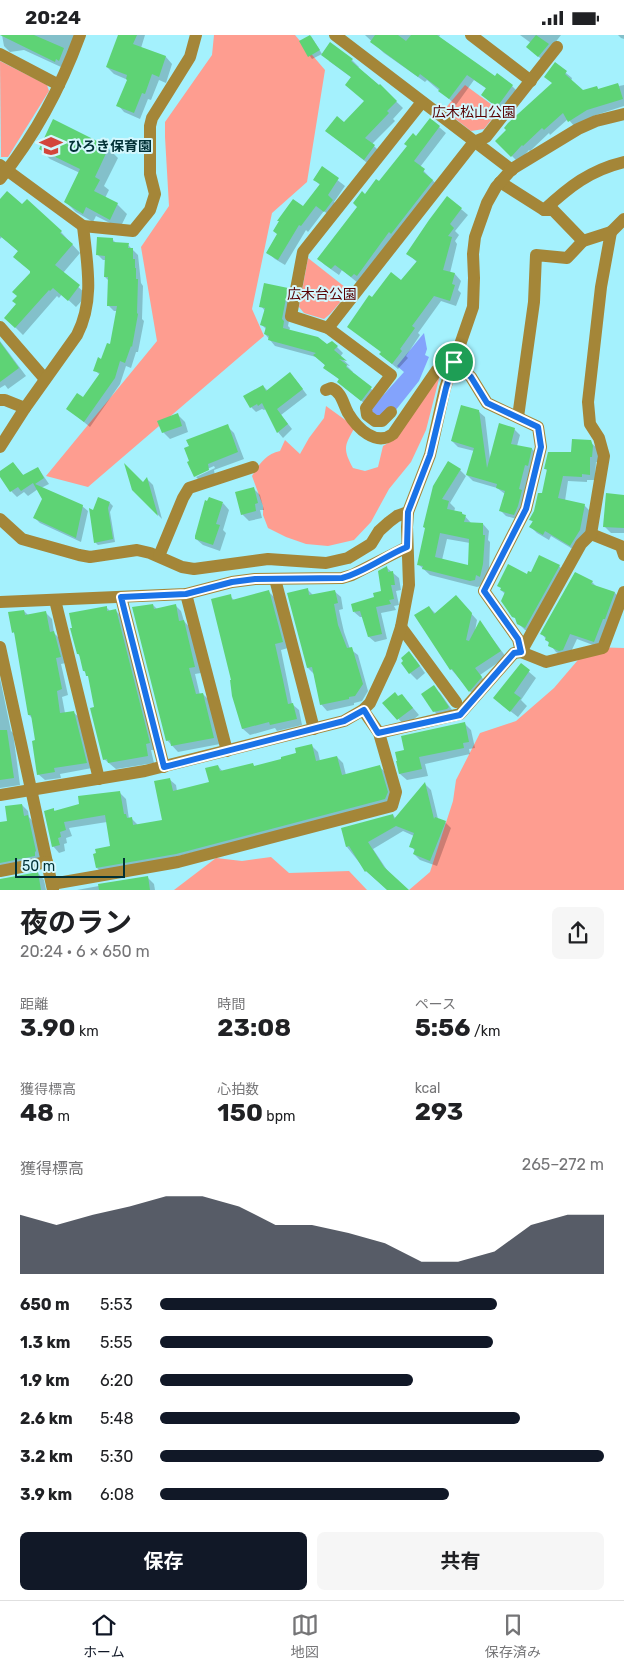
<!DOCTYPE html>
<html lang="ja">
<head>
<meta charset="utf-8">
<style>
	:root { --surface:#fff; --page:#f6f6f6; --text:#202124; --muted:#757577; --line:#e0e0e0; --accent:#111827 }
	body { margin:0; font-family:Rubik,"Noto Sans JP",sans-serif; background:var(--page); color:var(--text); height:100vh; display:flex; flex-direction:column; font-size:19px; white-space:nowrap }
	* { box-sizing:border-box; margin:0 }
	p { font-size:16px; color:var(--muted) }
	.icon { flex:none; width:28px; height:28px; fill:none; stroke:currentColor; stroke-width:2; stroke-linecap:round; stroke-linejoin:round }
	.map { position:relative; height:855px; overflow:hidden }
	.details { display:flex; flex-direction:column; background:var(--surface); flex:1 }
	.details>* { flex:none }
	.scale { position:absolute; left:15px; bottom:12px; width:110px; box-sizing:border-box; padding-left:5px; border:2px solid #003035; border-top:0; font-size:14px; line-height:18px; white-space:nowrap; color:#003035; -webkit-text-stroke:4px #d3f7fd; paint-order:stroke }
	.pin { position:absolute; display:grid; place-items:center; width:42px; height:42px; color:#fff; margin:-21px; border:2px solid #fff; border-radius:50%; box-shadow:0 1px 5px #0007 }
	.round { display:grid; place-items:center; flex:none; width:52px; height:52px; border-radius:8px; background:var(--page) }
	.headline { display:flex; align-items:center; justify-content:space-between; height:85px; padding:0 20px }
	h1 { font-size:28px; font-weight:700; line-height:38px }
	.figures { display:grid; grid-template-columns:repeat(3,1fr); gap:8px; height:85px; padding:5px 20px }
	.figures div { display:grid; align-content:center }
	.figures b { font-size:25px; font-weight:700 }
	.figures small { font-size:14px; font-weight:400 }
	.figures p { font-size:14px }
	.chart { height:140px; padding:10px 20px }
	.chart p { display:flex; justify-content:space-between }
	.chart svg { width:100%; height:90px; margin-top:5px; fill:var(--accent); opacity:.7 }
	.action { display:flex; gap:10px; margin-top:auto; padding:10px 20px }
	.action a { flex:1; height:58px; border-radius:8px; background:var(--accent); color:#fff; font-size:20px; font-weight:700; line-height:58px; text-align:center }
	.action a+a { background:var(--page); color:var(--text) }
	ul { padding:0 20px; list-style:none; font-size:16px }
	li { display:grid; grid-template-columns:80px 60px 1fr; align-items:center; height:38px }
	li i { height:12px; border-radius:6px; background:var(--accent) }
	.status { display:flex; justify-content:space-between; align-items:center; height:35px; padding:0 25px; background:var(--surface); direction:ltr }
	.status svg { height:14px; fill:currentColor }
	.tab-bar { display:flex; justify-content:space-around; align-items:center; height:70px; border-top:1px solid var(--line); background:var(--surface); font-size:14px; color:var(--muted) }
	.tab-bar a { display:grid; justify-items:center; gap:2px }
	.tab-bar .active { color:var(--accent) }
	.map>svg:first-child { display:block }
	.green { fill:#fe9d90 }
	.water { fill:#83a3fc }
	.shadow { fill:#0003; fill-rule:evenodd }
	.building { fill:#5ed375; fill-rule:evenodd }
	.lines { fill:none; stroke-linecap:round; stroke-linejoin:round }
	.minor { stroke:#a48638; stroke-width:12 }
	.route-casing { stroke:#fff; stroke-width:10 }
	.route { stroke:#1a73e8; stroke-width:6 }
	.labels { text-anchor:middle; stroke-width:4; stroke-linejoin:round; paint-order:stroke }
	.park-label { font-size:14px; fill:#580002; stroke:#d3f7fd }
	.poi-label { font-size:14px; font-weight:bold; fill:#003035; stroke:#d3f7fd; text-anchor:start }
</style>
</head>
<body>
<div class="status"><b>20:24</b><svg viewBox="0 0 49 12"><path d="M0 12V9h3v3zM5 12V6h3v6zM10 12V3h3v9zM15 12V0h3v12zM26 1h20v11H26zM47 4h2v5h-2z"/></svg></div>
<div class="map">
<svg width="624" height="855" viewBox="0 0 624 855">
	<rect width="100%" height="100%" fill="#a4f1fd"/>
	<g class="green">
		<polygon points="214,0 295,0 325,35 307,147 272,178 252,274 264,301 88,452 46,441 157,306 141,212 169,171 165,102 165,87 212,20"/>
		<polygon points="0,26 47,50 49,56 8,122 1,122"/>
		<polygon points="465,50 499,75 484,94 471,96 444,75"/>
		<polygon points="308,223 350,256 330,279 324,284 304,278 299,272"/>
		<path d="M440,340L426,395L411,427L389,454L371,487L354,505L328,511L306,509L286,502L268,493L263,480V471L252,441C259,429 266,419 280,416L285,405L300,419L309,403L324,383L326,371L355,392C345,410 342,413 353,433L365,436L378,432L383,411L393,405Z"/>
		<polygon points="589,612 624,613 624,855 409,855 430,837 453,766 456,745 480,698 516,686 554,653"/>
		<polygon points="271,822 289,838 349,836 367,855 174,855 216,823 242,826"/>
	</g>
	<polygon class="water" points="424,298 427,314 425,320 429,322 419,346 395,376 377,382 369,376 404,337 397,331"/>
	<g class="shadow">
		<polygon points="2,0 76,0 61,32 24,15 10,17 4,11"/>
		<polygon points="119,0 145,0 141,13 166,22 172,29 166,48 159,45 151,65 148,64 140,84 124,77 118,70 128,45 114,39 107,32"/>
		<polygon points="365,0 440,0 439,2 495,42 512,51 518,57 503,78 482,60 487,54 474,45 456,70 427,45 425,47 384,18"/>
		<polygon points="520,0 561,0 551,13 545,27 534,18 531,8"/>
		<polygon points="618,0 624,0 624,4 621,3"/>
		<polygon points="311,1 322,19 312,24 303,11"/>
		<polygon points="331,9 352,25 359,32 358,33 380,51 403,73 393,84 395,86 372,109 381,118 371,131 327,96 345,88 365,67 352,43 329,26"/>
		<polygon points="555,29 572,43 571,46 583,57 597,52 599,55 618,49 619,51 624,50 624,71 593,81 575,92 568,84 550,100 549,98 530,116 529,115 518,127 497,106 553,48"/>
		<polygon points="439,92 446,98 420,132 439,152 358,248 342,235 339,240 325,230 319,224 359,172 365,160 379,148 416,102"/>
		<polygon points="108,113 118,123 104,151 109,155 105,163 117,169 127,179 120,193 96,181 93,187 76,177 66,167 80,138 50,124 40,114"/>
		<polygon points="322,133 345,151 334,167 339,172 331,182 324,176 308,197 306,195 285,230 275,224 268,218 320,150 314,144"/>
		<polygon points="448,163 468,180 455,196 459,200 455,206 457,209 450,238 455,239 461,246 458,255 461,258 456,271 441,266 418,298 420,300 406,321 408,323 398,334 380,319 382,317 372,264 401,246 418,228 408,219"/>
		<polygon points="0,166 22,171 61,197 80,218 63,238 87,260 76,272 62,259 59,263 57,261 23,300 13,290 17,269 31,238 19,217 2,202 0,204"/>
		<polygon points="112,204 117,209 128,210 138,220 141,248 143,251 142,284 144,286 138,317 136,317 131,333 126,331 120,349 90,392 68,374 83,364 100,340 95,335 111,310 117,276 114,276 108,270 109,246 105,242 106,225 103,225 97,219"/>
		<polygon points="287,254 294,260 288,291 290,293 289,296 327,311 337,312 343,318 340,322 350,331 346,330 353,337 352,338 377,359 368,371 345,353 340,345 325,333 326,331 316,322 275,311 265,299 266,294 262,290 265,276 261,271"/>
		<polygon points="0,306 26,341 8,354 5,350 0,353"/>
		<polygon points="295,344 307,360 281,380 292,394 283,403 278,397 266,374 264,375 262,374 256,377 251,372 263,351 268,356"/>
		<polygon points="478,376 485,382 490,424 514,394 520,400 517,411 532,414 538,420 520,485 506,481 500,475 505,459 497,453 473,446 467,440 474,416 458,412 452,406"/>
		<polygon points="178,380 185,387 188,397 170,404 163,397"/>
		<polygon points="227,391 234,398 244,424 214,435 215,441 202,448 196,442 215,433 214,431 196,439 196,442 189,427 191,426 185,414 190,412 187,406"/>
		<polygon points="590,407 597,413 598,418 598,427 596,427 595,445 587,445 587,447 568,446 565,466 584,470 590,476 585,501 576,516 551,501 549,505 537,498 531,492 533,487 531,485 543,460 548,436 545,434"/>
		<polygon points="13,428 24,441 38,433 49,449 41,453 82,471 88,476 81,507 40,488 35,483 44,463 38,454 28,461 24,457 17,462 11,456 0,440 0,437"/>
		<path d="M460,435L466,441L450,468L455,473L454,477L462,478L471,488L483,489L489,496L488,505L490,507L489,536L481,551L477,552L430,540L418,529L426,494L424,491ZM447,504L470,508L469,531L442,525Z"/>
		<polygon points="147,444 153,450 162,484 140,461 143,449"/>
		<polygon points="254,454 260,460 264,475 260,475 262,483 249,486 242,479"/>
		<polygon points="607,460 624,461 624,498 611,498 604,491"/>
		<polygon points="110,468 113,471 110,477 115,507 98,510 95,507 94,477"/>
		<polygon points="223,468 229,475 223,495 226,498 220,516 203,510 196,504"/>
		<polygon points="559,531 566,538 532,598 525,595 518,588 505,559 501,555 532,539"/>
		<polygon points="387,533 399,543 401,555 396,556 399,570 394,571 396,575 381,578 387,604 375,607 369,602 363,582 360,582 354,577 382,557"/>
		<polygon points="592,547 597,552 615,558 621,564 601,613 577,604 569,621 566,622 556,617 542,599"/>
		<polygon points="307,554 313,560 334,556 341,562 343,574 339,575 344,597 350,614 358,620 368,656 362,666 354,668 354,670 327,676 321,669 314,639 308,633"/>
		<polygon points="269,557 275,563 288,613 281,615 292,669 299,675 302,690 277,696 275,693 250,700 243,694 234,661 230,561 235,566"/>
		<polygon points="461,567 477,585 475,596 480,587 506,622 480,640 487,649 475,662 451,634 429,572 436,579"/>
		<polygon points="153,570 157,574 175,570 181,576 184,586 190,593 201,638 195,639 200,660 203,659 209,665 220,709 178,717 167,705"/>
		<polygon points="106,572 110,576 115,575 122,582 156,715 151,715 154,728 116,734 104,724 90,643 84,636 81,622 78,619"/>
		<polygon points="24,576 28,580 46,578 52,584 54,598 60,604 66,628 61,629 68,660 62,662 65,678 73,677 80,683 92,733 60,739 61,743 45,745 38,739 37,706 33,684 29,680 16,600 13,597"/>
		<polygon points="415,624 425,638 417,645 410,638"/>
		<polygon points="521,630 536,643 521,665 527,671 518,682 501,669"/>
		<polygon points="0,643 11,696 13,698 20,750 0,753"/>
		<polygon points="433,652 440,658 455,679 441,683 434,676"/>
		<polygon points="408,667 419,680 405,691 384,668"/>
		<polygon points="465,689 471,695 475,713 469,714 470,719 425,729 428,741 407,745 400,739 397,727 405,716"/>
		<polygon points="311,710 318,717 320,726 337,722 343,728 346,740 379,731 386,738 393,764 392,770 103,839 97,833 112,812 107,787 69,793 72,801 66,803 67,808 64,809 65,816 59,818 53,811 53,774 56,777 120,758 126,764 129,784 131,783 138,790 164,786 169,744 176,750 177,756 210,748 218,731 223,737 253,730 255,732 283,725"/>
		<polygon points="425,749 431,755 438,784 445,787 451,793 437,831 420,825 414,819 415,816 411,811 414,801 403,796 373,814 389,838 407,855 388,855 366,836 347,812 342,794 393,780 396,784"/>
		<polygon points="22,770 28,776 29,782 34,788 42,823 0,837 0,788 8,787"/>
		<polygon points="38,838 44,845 46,855 0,855 0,845"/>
		<polygon points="147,842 154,849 155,855 77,855"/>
	</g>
	<g class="building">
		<polygon points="0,0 34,0 64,13 59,26 56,24 55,27"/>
		<polygon points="118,0 137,0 133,9 166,21 159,42 152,39 145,59 142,58 134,78 116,71 127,45 126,44 127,40 106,32"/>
		<polygon points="310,0 320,15 308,22 299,6"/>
		<polygon points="375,0 398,0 406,6 411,0 437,0 495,41 497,38 513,50 497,72 481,60 486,53 467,40 449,64 438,56 440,54 420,39 418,42 370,7"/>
		<polygon points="536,0 549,9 538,22 526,12"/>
		<polygon points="330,7 353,24 351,26 379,50 380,49 397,66 387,76 389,78 365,103 375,110 364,125 325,96 337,81 344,87 364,66 345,50 351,42 321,20"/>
		<polygon points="555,27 567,36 565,39 583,55 597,51 598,54 618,48 623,64 587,75 568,87 563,78 544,95 542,93 523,111 522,110 511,122 495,106 506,95 504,93 508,88 552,48 544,42"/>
		<polygon points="430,83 440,91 414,126 425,134 423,137 433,145 391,199 389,197 357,241 354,239 351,242 335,230 331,234 317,224 357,172 353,168 362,156 365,159 376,144 379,146 407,111 404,109 413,98 416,101"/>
		<polygon points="53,84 109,112 95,142 100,145 94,156 118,168 110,185 86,172 83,179 64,167 80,134 39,114"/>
		<polygon points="322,131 339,143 328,160 333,165 324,177 316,171 301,191 299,190 278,225 266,218 277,199 273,196 279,186 277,186 293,164 303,171 320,149 313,145"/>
		<polygon points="7,156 22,169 27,164 62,196 60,198 73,209 55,230 80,250 68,266 53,253 50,256 49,255 15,293 4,283 16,269 12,266 17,261 12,257 30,238 30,236 13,222 18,216 0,201 0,164"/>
		<polygon points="447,161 462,173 450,189 454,193 448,201 452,202 443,235 455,238 452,249 455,250 450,266 434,261 412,291 415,293 400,314 402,316 392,329 379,319 381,317 347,292 369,260 372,262 391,237 401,245 417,226 406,219 429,185"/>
		<polygon points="97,202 113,203 113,207 129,208 128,213 133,213 133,224 135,224 135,233 136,233 136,244 138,244 137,278 138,279 132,312 131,311 125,328 120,326 115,343 84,387 66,374 77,358 83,362 100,338 93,336 98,322 101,324 107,308 110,309 117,271 107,271 108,242 104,242 105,221 96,220"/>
		<polygon points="264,248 288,253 282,284 284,286 283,293 318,302 327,309 332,306 338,311 334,315 347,326 339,324 347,330 346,332 372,352 361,366 337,347 339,344 323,333 325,330 313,320 316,318 268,305 269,301 264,299 266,292 260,290 265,273 259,272"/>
		<polygon points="0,307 19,333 0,347"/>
		<polygon points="290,337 303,354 277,374 288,389 277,398 262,368 258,371 257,369 250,373 243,361 263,350 266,356"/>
		<polygon points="461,370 479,375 487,433 499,388 515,393 511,409 532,413 528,431 525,430 519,454 522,455 518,471 514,480 499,476 505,456 496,453 497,449 466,440 474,413 451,406"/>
		<polygon points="178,378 182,391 162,398 157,386"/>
		<polygon points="228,389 238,417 208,429 209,435 194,442 187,427 189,426 184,413 189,411 186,405"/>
		<polygon points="572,404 591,405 593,411 592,422 590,422 590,440 582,439 582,442 563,441 558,463 585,469 580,495 570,511 545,496 543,500 529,492 533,486 529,485 534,476 538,458 542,458 547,434 544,434 548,417 571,417"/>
		<path d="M448,426L461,434L442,464L449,466L447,474L462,477V479L466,480L464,487L483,488V500H485L483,529L480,542L476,540L475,545L470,546L422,534L423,531L417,530L425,493L423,492L433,451ZM440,498L469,504L468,530L435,522Z"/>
		<polygon points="13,427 23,440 38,432 44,443 35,449 83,470 76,503 33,483 42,464 33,448 21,456 18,452 10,457 0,442 0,436"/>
		<polygon points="124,428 143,447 147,442 158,481 132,455"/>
		<polygon points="254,452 258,468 255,469 256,476 241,480 235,457"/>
		<polygon points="606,458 624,460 624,493 603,492"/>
		<polygon points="98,462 110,467 108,473 113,504 94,508 89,473 93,475"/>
		<polygon points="209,462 223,467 216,489 220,490 213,510 195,504 195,501 205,465 207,466"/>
		<polygon points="539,520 560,530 525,593 517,589 515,583 512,582 501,566 505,557 500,555 501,553 497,551 508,529 527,539 528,536 531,537"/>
		<polygon points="387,531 388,537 393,536 395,550 391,550 394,564 389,565 391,569 376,572 382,599 368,602 360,576 353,577 351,569 374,562 373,558 381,556 378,536"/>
		<polygon points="575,537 593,546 591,549 615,557 605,584 603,584 594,607 570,599 563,615 559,616 548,611 549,607 545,605 546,602 540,599"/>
		<polygon points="308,553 309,560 335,555 338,568 334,569 338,590 347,613 352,612 363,649 355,661 349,662 349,664 320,670 312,632 307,633 287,558"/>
		<polygon points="269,555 283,607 275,609 283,645 288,669 293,668 297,684 270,690 269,687 242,694 232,661 230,645 231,645 211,564 231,559 232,565"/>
		<polygon points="456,560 472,578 466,605 469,606 480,585 501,616 475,633 482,642 469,657 452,634 450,635 414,580 429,571 434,579"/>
		<polygon points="153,569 154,574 176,569 179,586 184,585 195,632 189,633 196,659 203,658 214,703 171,711 170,705 166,706 132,572"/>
		<polygon points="107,571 107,576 116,574 150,708 146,709 148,721 108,728 107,724 103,725 90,673 94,672 88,641 86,641 85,636 83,636 79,619 77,619 70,593 72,593 69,578"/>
		<polygon points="24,575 25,580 46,576 50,597 54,596 61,622 56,623 62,654 57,656 60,678 74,676 87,728 54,733 55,737 37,740 32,706 35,705 31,680 28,680 14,597 12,598 8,577"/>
		<polygon points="409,616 420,631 409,639 401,628 403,626 401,623"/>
		<polygon points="521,628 530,635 514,658 521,663 510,677 493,663"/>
		<polygon points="434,650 449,672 447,674 433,677 421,659"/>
		<polygon points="395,657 398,661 402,659 413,673 397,685 382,668"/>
		<polygon points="465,687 469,707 463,708 464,713 419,722 422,734 399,739 396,726 397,726 395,717 404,715 401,701"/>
		<polygon points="0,695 7,695 14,743 0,745"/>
		<polygon points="312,709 316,726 337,721 342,740 380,730 388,757 385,764 176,819 96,833 93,819 96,818 95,814 110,811 105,780 64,787 66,795 60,797 61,802 58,803 60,810 52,812 44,776 54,773 54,776 79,769 78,761 120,756 124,779 126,779 127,783 132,782 133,790 162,785 154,746 170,743 173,756 209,747 205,733 218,730 220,736 253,728 254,731 281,724 281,722 296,718 295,713"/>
		<polygon points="425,747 434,784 435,782 446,786 430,826 413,819 415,814 409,812 414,798 396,791 368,807 384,832 409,855 387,855 366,836 365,837 349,811 346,812 341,793 393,779 394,784"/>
		<polygon points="22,769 24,781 28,780 36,816 35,817 35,821 0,828 0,787 7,786 5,771"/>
		<polygon points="38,837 41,855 0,855 0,844"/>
		<polygon points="148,841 150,855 99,855 98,849"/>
	</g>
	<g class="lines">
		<g class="minor">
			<polyline points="335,0 512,135"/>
			<polyline points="471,0 531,46"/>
			<polyline points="0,19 59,50"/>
			<polyline points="0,130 83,191 133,196 150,175 155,159 150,139 150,91 152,83 190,22 196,0"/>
			<path d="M0,144C35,101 61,52 80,0"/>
			<path d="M544,175C569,152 590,135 624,127"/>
			<polyline points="611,197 624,184"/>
			<polyline points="0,292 45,344"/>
			<polyline points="328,293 474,107 486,102 557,12"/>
			<polyline points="454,327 471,342 487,368 538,392 541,412 526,474 484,556 518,604 521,617 546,627 603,613 624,557"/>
			<path d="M326,355L331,353C342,357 343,369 348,378C357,393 376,412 393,399L437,335H451"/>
			<polyline points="0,365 5,365 25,373"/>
			<polyline points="391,377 382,386 375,386 367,380 366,373 391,340 328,293 291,281 303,217 422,67"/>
			<polyline points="518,382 534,267 536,220 567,223 583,206"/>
			<path d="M0,412L25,373L77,300C95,265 87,228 83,191"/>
			<polyline points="0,484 22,504 79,520 90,522 137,515 150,518 182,532 194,534 268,524 326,528 348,523 371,509 379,496 389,487 397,481 408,477"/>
			<polyline points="591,499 621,511 624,520"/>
			<polyline points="159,521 183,463 189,453 253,432"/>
			<polyline points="275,544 314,694"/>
			<polyline points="186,559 227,716"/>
			<polyline points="121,562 164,732"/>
			<polyline points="55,565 99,744"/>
			<polyline points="0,567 186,559 232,547 255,544 342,543 352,540 407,512"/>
			<polyline points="401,592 456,667"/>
			<polyline points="0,612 53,855"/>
			<polyline points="379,698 460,679 514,618 521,617 581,509 591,499 604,421 599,403 590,389 588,367 601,252 611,197 583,206 553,175 544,175 500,147"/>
			<polyline points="0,760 145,736 344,686 363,675 370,668 391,623 401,592 409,550 407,492 408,477 430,420 445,353 473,272 474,243 473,219 475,202 487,168 496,152 512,134 578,94 596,86 624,79"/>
			<polyline points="0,836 47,827"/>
			<polyline points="52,849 178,827 392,771 396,757 379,698 363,675"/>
		</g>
	</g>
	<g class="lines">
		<defs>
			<path id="route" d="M454,327L471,342L487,368L538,392L541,412L526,474L484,556L518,604L521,617L514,618L460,680L378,698L364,675L344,686L164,732L121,562L186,559L232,547L255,544L342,543C365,537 385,521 407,512L408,477L430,420L446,353Z"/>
		</defs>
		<use href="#route" class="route-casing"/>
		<use href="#route" class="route"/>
	</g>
	<defs>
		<symbol id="school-bare" viewBox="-9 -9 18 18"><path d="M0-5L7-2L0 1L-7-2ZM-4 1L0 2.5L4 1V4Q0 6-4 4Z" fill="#d3453b" stroke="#d3f7fd" stroke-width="2.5" paint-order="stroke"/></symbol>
	</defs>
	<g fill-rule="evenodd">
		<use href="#school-bare" x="35" y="95" width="32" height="32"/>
	</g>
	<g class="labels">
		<g class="park-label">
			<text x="474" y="82">広木松山公園</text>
			<text x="322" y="264">広木台公園</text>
		</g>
		<g class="poi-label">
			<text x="68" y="116">ひろき保育園</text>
		</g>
	</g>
</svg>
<div class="scale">50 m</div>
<div class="pin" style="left:454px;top:327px;background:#1e9e55"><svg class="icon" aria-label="arrive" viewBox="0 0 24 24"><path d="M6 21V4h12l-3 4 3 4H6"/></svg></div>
</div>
<section class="details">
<div class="headline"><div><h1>夜のラン</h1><p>20:24 · 6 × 650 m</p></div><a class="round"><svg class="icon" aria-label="share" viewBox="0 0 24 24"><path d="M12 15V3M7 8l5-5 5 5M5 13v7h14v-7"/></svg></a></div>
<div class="figures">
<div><p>距離</p><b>3.90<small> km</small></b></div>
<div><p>時間</p><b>23:08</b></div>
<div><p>ペース</p><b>5:56<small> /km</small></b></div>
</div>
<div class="figures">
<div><p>獲得標高</p><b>48<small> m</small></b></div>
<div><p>心拍数</p><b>150<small> bpm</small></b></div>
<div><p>kcal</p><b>293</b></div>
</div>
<div class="chart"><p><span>獲得標高</span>265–272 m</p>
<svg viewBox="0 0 160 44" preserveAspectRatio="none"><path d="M0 44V15L10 20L20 15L30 11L40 6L50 6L60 11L70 20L80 20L90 24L100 29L110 38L120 38L130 33L140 20L150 15L160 15V44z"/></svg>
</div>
<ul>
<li><b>650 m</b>5:53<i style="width:76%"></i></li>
<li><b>1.3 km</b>5:55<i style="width:75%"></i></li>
<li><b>1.9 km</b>6:20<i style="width:57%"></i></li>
<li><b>2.6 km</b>5:48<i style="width:81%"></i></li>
<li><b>3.2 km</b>5:30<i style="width:100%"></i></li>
<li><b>3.9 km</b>6:08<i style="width:65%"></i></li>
</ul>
<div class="action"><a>保存</a><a>共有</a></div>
</section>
<nav class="tab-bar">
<a class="active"><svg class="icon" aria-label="home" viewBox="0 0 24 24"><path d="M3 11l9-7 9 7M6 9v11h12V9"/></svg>ホーム</a>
<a><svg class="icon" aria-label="map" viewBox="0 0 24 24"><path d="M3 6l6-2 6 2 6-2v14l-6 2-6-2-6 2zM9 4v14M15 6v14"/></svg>地図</a>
<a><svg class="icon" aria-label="saved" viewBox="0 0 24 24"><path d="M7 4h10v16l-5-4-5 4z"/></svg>保存済み</a>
</nav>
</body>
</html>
